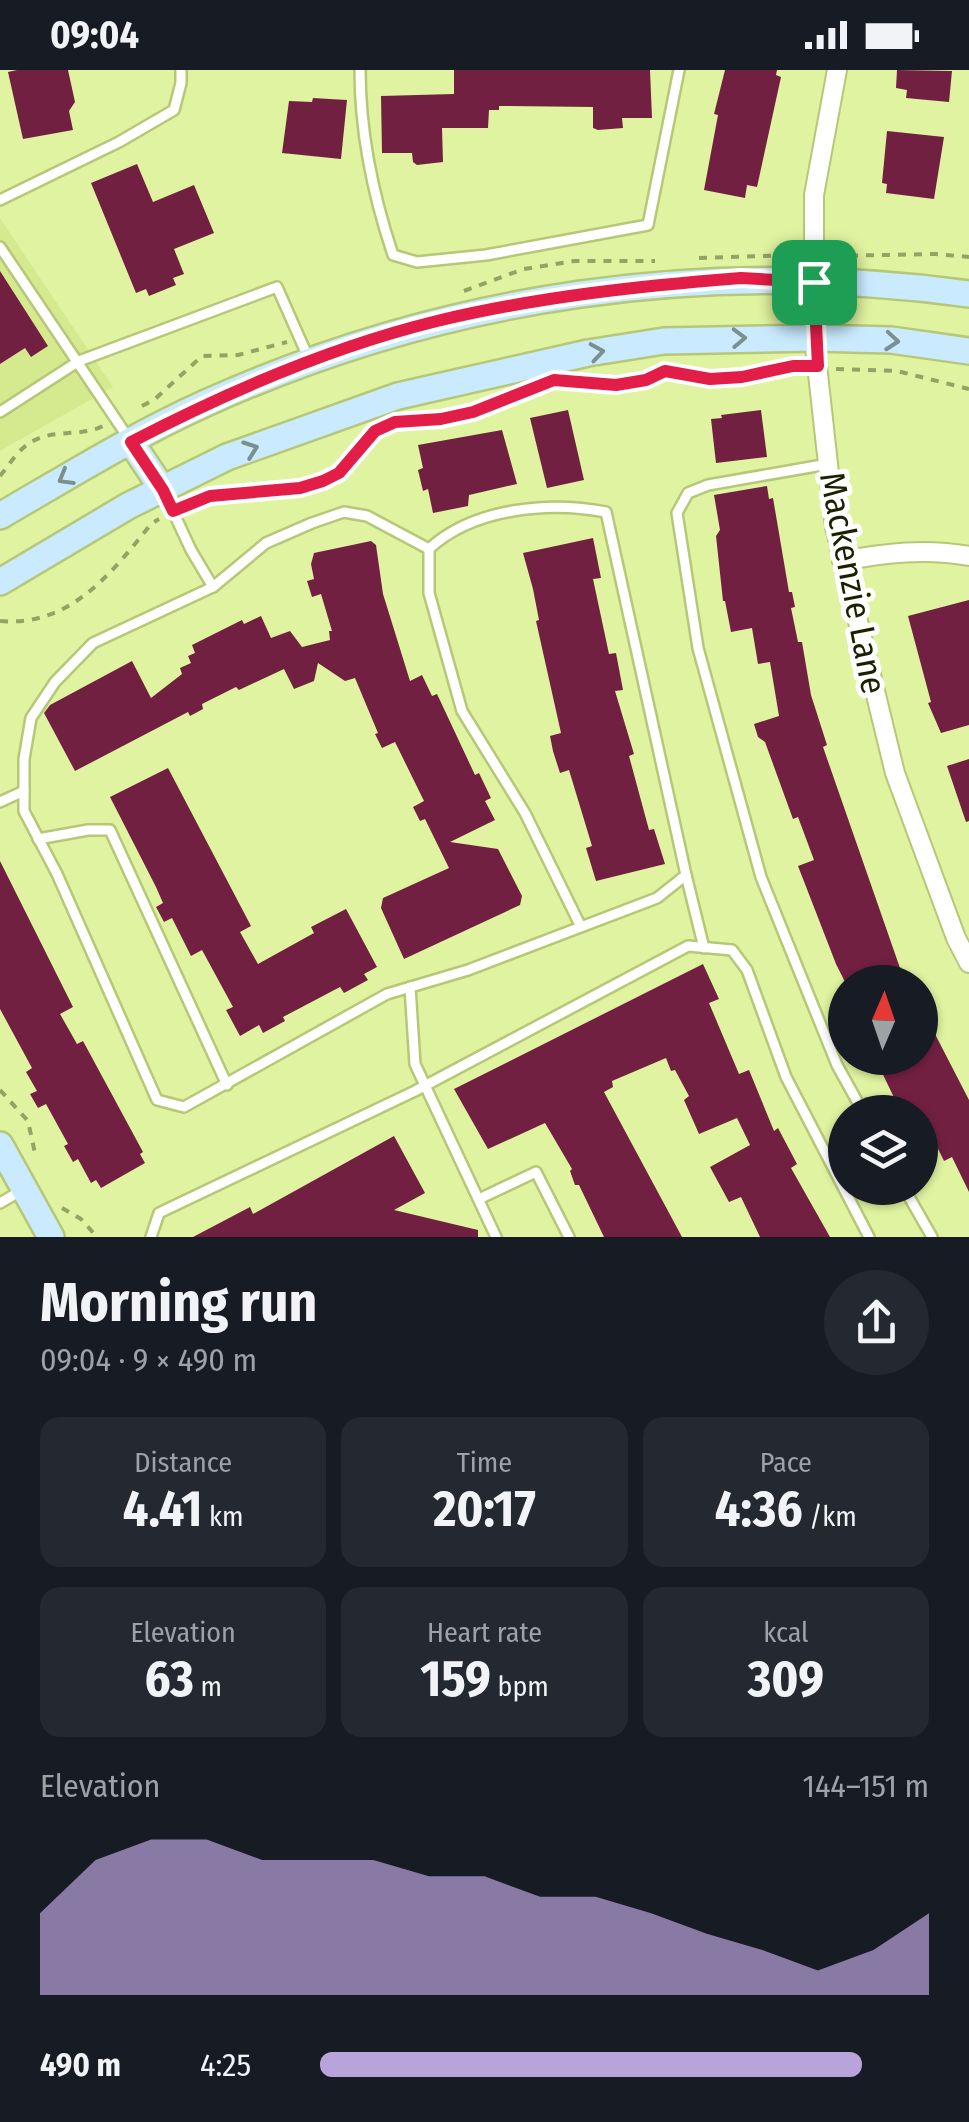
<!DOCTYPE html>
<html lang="en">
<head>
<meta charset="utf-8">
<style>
	:root { --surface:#171b24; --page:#242831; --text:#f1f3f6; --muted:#9ea1a6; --accent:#b9a3db }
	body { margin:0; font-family:"Fira Sans Condensed",sans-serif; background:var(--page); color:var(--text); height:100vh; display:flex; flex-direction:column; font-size:38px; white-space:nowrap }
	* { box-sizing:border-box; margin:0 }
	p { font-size:32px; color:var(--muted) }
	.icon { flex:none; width:55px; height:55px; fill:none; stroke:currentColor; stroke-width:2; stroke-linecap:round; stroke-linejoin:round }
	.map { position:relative; height:1167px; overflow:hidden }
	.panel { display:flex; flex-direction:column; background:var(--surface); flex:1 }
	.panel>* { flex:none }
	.needle { width:65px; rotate:2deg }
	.fabs { position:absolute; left:828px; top:895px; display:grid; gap:20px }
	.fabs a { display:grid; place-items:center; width:110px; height:110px; border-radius:50%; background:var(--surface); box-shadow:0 2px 8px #0004; font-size:50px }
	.pin { position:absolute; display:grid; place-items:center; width:85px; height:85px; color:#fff; margin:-42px; border-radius:20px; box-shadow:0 5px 15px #0006 }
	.round { display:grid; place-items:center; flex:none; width:105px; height:105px; border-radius:52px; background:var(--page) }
	.summary { display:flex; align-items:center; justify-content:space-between; height:170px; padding:0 40px }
	h1 { font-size:55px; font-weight:700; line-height:75px }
	.figures { display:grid; grid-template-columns:repeat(3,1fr); gap:15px; height:170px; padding:10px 40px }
	.figures div { display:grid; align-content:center; border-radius:20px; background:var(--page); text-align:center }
	.figures b { font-size:50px; font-weight:700 }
	.figures small { font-size:28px; font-weight:400 }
	.figures p { font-size:28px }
	.chart { height:280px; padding:20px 40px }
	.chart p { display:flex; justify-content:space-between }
	.chart svg { width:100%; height:180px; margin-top:10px; fill:var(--accent); opacity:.7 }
	ul { padding:0 40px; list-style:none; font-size:32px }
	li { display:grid; grid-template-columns:160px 120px 1fr; align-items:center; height:75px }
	li i { height:25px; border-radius:12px; background:var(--accent) }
	.status { display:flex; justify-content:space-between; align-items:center; height:70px; padding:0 50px; background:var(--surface); direction:ltr }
	.status svg { height:28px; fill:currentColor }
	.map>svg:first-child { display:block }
	.built { fill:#d5e98f }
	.building { fill:#722042 }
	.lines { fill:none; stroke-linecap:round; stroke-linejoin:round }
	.lane-casing { stroke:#b6c877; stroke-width:14 }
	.street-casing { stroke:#b6c877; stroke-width:22 }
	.secondary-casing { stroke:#b6c877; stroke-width:30 }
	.path { stroke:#94a263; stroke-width:4; stroke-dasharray:8 8; stroke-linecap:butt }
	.lane { stroke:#fff; stroke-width:9 }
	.street { stroke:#fff; stroke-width:18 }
	.secondary { stroke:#caebff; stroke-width:25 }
	.oneway { stroke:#7b908d }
	.route-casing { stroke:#fff; stroke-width:20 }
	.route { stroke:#e11d48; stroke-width:12 }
	.labels { text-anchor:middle; stroke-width:10; stroke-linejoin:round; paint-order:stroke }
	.street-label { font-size:35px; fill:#1b2001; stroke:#fff }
</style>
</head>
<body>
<div class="status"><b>09:04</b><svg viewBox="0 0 49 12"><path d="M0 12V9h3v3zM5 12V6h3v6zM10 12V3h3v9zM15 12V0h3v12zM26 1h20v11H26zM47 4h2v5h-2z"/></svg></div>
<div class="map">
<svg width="969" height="1167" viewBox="0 0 969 1167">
	<rect width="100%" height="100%" fill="#e0f3a0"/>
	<polygon class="built" points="0,148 113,317 0,381"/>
	<g class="building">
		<polygon points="17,0 68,0 75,32 69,41 73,60 23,69 8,2"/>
		<polygon points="454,0 650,0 652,48 622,48 623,58 598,60 593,58 593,37 499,36 499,40 489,40 488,58 442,58 443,92 417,95 413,92 412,83 382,83 381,26 454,24"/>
		<polygon points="725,0 777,0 776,5 781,7 757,117 747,115 745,128 704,120 718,45 714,44"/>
		<polygon points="897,0 952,1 949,32 906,28 907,20 896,18"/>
		<polygon points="313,28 347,30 341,89 282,83 289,31 312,32"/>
		<polygon points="887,61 944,67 934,129 886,123 887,114 882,113"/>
		<polygon points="137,94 153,132 194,115 214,163 174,179 184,204 173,208 176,215 149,226 146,219 136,223 91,113"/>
		<polygon points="0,201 48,276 31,287 25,278 0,294"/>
		<polygon points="568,340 584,410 547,418 530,348"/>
		<polygon points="761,340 767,387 716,393 711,349 722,348 721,345"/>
		<polygon points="502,360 517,414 469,425 468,436 433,443 428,419 423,421 418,400 423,398 418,375"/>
		<polygon points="767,416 769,429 773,428 789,522 792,522 795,537 791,538 798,572 802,572 811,625 827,675 823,677 900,898 863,912 845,912 836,894 798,796 814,790 798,747 793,749 765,672 758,667 754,654 779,646 770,592 758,594 752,558 731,562 725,531 723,531 716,466 720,460 714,425"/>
		<polygon points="593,468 601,508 593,509 609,584 616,583 623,620 615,621 634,684 629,686 649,760 654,759 665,794 596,811 586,778 592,776 569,700 560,703 553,681 550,666 561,663 536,551 539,550 533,519 523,483"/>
		<polygon points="371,471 376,475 383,524 410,611 422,605 432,626 437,624 475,705 479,703 491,728 485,731 495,750 450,772 498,779 522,826 520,835 404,889 381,838 383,828 449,798 425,749 420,751 413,737 424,731 395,672 382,678 375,664 378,663 355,608 345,611 318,593 314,611 294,619 284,599 239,620 236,617 202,634 203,639 190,646 188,642 75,701 44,643 50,635 132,591 151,628 182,604 180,598 191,593 188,586 195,583 192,575 242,550 244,554 261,546 271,568 290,561 302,577 330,570 329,561 332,561 321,524 312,527 307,511 314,509 311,494 314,483"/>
		<polygon points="969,530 969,655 941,663 928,633 931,632 908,546"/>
		<polygon points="969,689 969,751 966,752 947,696"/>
		<polygon points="168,698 251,856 240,862 258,894 314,863 311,857 346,839 377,897 364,904 368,910 344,923 340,917 283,947 285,951 263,963 259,955 240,966 226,940 233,937 202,880 191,886 172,848 164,852 156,837 163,833 156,817 110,727"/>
		<polygon points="0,791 73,937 60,944 77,974 83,971 143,1082 140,1084 145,1093 101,1118 96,1110 91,1113 78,1089 73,1092 64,1076 68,1074 46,1034 38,1038 30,1024 37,1021 26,1002 32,998 0,939"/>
		<polygon points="703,894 719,929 709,933 739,1004 749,1000 774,1061 778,1058 797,1094 791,1098 830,1167 760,1167 741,1127 729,1132 710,1097 750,1075 737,1048 699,1064 684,1030 689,1026 675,1000 671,1001 666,988 612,1011 613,1017 604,1022 682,1167 604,1167 579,1115 575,1115 570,1101 572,1099 545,1053 488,1079 454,1019"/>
		<polygon points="920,935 969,1030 969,1122 952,1087 944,1091 920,1042 901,1042 875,988 920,988"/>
		<polygon points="394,1066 425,1123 394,1140 478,1160 478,1167 193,1167 250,1137 253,1144"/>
	</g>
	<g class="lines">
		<defs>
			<g id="lane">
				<path d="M360,0C360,64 373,125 393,185L417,192L486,185L648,155L679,0"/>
				<polyline points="0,130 119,72 174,40 181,13 181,0"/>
				<polyline points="0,177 129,369"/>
				<polyline points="0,342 79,291 277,217 308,287"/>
				<polyline points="828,394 708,415 688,423 677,443 698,578 761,807 837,995 863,1042"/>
				<polyline points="164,422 191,480 213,517"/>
				<path d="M429,479L367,446L344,442L312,453L266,473L213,517L93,573L55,612L31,648L24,689V741L57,804L157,1030L184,1037L387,924L468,900L657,828L686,805L606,442C549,431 473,438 429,479V523L462,641L525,743L581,857"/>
				<polyline points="0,732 24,721"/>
				<polyline points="38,769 88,760 110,760 227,1015"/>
				<polyline points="686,805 704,878"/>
				<polyline points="410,917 415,994 496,1167"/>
				<polyline points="904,1118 932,1167"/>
				<polyline points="479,1129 536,1102 569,1167"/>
				<polyline points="0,1133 24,1119"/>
				<polyline points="151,1167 159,1143 415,1021 688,876 732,880 747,900 786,1007 869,1167"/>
			</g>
			<g id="street">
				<polyline points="837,0 814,125 814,268 835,457 895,703 956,868 969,893"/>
				<path d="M842,491C885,483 926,478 969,486"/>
			</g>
			<g id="secondary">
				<polyline points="131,372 163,420"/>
				<path d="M0,446C67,407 135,365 206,333C448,224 707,188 969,224"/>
				<polyline points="0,512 128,436 227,387 398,326 588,283 664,271 814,268 891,270 969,281"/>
				<polyline points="0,1075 51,1167"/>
			</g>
		</defs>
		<use href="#lane" class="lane-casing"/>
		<use href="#street" class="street-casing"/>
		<use href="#secondary" class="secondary-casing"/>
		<g class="path">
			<polyline points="834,186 936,184 969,187"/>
			<polyline points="699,188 795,185"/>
			<polyline points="464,221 524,199 574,191 655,191"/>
			<polyline points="836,299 897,301 969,319"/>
			<polyline points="571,312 617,315 646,310 665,301 710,309 742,307 797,296"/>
			<polyline points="142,336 155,329 202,286 238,285 287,272"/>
			<polyline points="399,352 441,349 473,342 524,322"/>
			<path d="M0,406C10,394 19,378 33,371C54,359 81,367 103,356"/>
			<polyline points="185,436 210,425 299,418 323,411 339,403 376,360"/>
			<path d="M0,551C70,557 111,504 151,454L159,449"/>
			<polyline points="0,1020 28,1051 36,1088"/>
			<polyline points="62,1138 81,1149 97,1167"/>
		</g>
		<use href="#lane" class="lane"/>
		<use href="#street" class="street"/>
		<use href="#secondary" class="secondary"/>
	</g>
	<defs><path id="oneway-chevron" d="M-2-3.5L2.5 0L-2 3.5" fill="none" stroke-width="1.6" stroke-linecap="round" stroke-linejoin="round" transform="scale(2.5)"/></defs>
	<g class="oneway">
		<use href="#oneway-chevron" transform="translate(739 268) rotate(-2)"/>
		<use href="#oneway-chevron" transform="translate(892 271) rotate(5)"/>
		<use href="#oneway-chevron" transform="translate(597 282) rotate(-9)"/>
		<use href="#oneway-chevron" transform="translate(251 379) rotate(-20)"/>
		<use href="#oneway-chevron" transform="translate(65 408) rotate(150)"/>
	</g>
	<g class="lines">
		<defs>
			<path id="route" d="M741,208L814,212L818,296H793L742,307L710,309L665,301L646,310L616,315L554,310L473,342L441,349L395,352L375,361L339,403L323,411L300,418L210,426L173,441L163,420L131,372C227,322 331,277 437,251C537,227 638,216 741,208Z"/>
		</defs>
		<use href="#route" class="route-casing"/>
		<use href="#route" class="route"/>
	</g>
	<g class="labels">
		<g class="street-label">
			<text transform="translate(853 513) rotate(79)" y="12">Mackenzie Lane</text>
		</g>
	</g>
</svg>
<div class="fabs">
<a><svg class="needle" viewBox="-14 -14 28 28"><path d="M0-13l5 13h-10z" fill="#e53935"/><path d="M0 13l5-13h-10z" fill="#9ea1a6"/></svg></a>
<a><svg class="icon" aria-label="layers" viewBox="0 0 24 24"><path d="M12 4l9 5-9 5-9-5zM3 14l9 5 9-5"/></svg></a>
</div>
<div class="pin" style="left:814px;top:212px;background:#1e9e55"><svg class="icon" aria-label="arrive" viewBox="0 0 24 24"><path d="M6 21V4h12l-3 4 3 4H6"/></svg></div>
</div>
<section class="panel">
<div class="summary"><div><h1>Morning run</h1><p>09:04 · 9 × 490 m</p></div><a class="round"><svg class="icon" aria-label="share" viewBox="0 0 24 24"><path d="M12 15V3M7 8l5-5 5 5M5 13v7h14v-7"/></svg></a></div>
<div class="figures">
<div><p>Distance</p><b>4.41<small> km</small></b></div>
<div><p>Time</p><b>20:17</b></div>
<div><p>Pace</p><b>4:36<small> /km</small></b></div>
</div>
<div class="figures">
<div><p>Elevation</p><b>63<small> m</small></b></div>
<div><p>Heart rate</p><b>159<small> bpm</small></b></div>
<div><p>kcal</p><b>309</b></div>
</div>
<div class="chart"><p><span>Elevation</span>144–151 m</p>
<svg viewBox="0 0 160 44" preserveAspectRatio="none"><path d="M0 44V24L10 11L20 6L30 6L40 11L50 11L60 11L70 15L80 15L90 20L100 20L110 24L120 29L130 33L140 38L150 33L160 24V44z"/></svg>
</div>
<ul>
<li><b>490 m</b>4:25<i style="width:89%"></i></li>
</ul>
</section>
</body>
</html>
